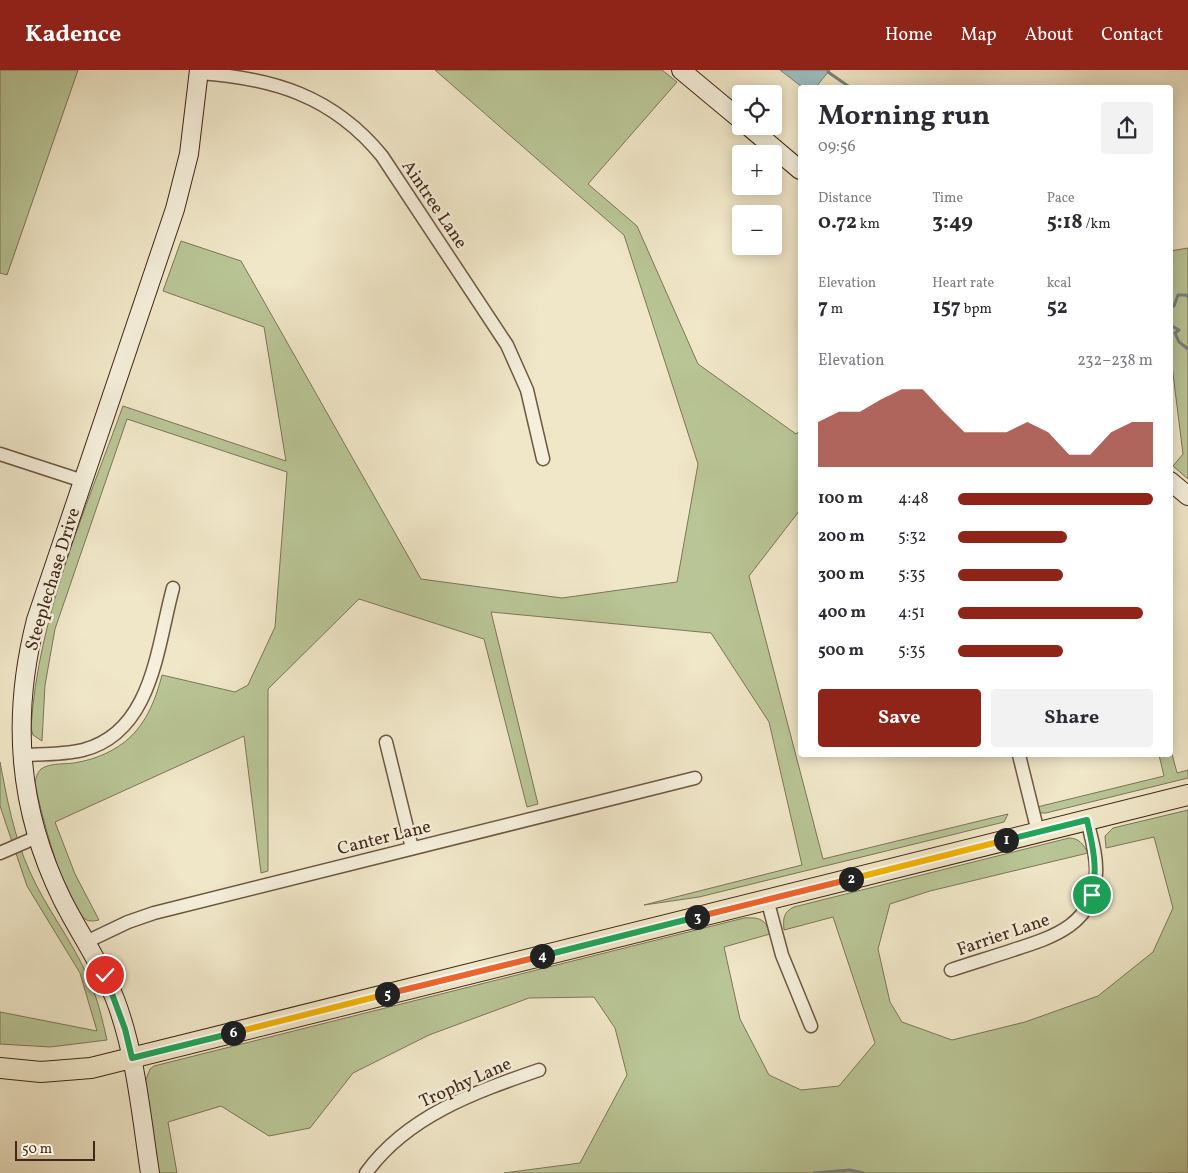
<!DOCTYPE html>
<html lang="en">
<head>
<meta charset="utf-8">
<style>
	:root { --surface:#fff; --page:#f2f2f3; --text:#2b2b33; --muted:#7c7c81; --accent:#8f2418 }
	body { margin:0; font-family:Vollkorn,serif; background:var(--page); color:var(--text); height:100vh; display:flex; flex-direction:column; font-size:19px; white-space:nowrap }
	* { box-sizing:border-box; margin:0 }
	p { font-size:16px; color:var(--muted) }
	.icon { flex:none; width:28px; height:28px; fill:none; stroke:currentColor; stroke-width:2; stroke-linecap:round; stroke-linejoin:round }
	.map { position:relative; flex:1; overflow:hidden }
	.sheet { position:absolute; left:798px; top:15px; width:375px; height:672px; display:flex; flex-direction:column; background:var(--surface); border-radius:5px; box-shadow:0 2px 12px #0003 }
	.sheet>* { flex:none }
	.fabs { position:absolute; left:732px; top:15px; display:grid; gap:10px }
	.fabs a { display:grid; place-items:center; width:50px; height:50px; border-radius:5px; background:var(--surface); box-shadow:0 2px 12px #0003; font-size:25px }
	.scale { position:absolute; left:15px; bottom:12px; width:80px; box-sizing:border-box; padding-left:5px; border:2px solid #412818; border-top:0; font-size:14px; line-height:18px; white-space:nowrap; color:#412818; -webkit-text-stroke:4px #f5efdb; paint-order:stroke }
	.pin { position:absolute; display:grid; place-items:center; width:42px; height:42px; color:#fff; margin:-21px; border:2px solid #fff; border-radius:50%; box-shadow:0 1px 5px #0007 }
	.km { position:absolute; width:25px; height:25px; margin:-12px; border-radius:50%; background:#222; color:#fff; font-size:14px; line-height:25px; text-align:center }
	.round { display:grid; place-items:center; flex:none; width:52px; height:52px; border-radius:5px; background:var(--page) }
	.head { display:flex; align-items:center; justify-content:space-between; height:85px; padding:0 20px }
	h1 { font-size:28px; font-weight:700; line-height:38px }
	.metrics { display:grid; grid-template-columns:repeat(3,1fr); gap:8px; height:85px; padding:5px 20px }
	.metrics div { display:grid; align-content:center }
	.metrics b { font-size:21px; font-weight:700 }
	.metrics small { font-size:14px; font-weight:400 }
	.metrics p { font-size:14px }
	.chart { height:140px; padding:10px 20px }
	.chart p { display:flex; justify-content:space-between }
	.chart svg { width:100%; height:90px; margin-top:5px; fill:var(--accent); opacity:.7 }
	.primary-button { display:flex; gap:10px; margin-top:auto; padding:10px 20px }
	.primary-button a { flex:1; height:58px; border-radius:5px; background:var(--accent); color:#fff; font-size:20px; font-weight:700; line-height:58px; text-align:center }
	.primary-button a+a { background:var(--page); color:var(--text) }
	ul { padding:0 20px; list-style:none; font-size:16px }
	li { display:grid; grid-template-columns:80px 60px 1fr; align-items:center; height:38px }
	li i { height:12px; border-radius:6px; background:var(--accent) }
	header { display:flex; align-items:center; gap:30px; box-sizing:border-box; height:70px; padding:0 25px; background:var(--accent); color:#fff }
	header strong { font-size:24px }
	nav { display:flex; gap:28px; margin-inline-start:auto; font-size:18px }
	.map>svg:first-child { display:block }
	.green { fill:#b9c596; stroke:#7d7657 }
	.water { fill:#9dbebe; stroke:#78827c }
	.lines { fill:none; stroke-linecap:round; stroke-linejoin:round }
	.stream { stroke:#78827c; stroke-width:3 }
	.street-casing { stroke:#6d5844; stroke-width:15 }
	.secondary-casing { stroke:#412818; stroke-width:20 }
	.primary-casing { stroke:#412818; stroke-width:22 }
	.street { stroke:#f5efdb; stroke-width:12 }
	.secondary { stroke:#f5efdb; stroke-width:18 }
	.primary { stroke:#f0e7c8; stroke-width:20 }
	.split-1-casing { stroke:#fff; stroke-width:10 }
	.split-2-casing { stroke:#fff; stroke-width:10 }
	.split-3-casing { stroke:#fff; stroke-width:10 }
	.split-4-casing { stroke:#fff; stroke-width:10 }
	.split-5-casing { stroke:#fff; stroke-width:10 }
	.split-6-casing { stroke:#fff; stroke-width:10 }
	.split-7-casing { stroke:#fff; stroke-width:10 }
	.split-1 { stroke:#22a559; stroke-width:6 }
	.split-2 { stroke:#f5b400; stroke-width:6 }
	.split-3 { stroke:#f0652b; stroke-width:6 }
	.split-4 { stroke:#22a559; stroke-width:6 }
	.split-5 { stroke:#f0652b; stroke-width:6 }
	.split-6 { stroke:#f5b400; stroke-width:6 }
	.split-7 { stroke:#22a559; stroke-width:6 }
	.labels { text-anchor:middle; stroke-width:5; stroke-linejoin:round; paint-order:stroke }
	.street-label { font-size:18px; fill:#412818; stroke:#f5efdb }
</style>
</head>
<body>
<header>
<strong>Kadence</strong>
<nav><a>Home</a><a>Map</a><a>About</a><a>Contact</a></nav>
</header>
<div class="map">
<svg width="1188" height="1103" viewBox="0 0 1188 1103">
	<rect width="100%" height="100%" fill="#f0e7c8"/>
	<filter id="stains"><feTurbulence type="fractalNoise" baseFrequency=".004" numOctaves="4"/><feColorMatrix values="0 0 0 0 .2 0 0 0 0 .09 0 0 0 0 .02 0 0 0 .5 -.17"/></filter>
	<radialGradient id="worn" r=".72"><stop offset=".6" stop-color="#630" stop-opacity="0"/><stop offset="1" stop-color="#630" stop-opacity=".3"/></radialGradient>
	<g class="green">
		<polygon points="0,0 78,0 7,205 0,203"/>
		<path d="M435,0H662L677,12L588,114L637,156L698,294L796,364L800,360V440L749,506L823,789L1008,744L1004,752L699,827L644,835L802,795L769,652L711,563L491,542L538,734L527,737L484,569L359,529L268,619V801L261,803L244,666L55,752L75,804L99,850C94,851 89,852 85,849C64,833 40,740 35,713C36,708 37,703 41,699C51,692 68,695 79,692C95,689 109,683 122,674C145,657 155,632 162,605L235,622L248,615L275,557L287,402L127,349L55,559L45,615L42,671L33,665L31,658C38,546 85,441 123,336L286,391L264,257L163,221L181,171L241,191L421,509L562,528L677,512L698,394L624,165Z"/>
		<polygon points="1188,178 1188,409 1173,396 1183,384 1170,280 1170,181"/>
		<polygon points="1170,676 1177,703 1188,700 1188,708 1046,743 1040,743 1033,738 1164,706 1159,685 1170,685"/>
		<path d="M0,692C7,729 14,767 30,802C46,838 71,869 87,905C97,926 102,948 107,970L50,977L0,974V942L97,961L80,903L27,816L0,736Z"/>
		<path d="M1188,740V1103H504L580,1093L627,1005L615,958L594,927L529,928L429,965L353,1003L310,1058L269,1066L221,1036L168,1052L177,1103H159L145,1012L150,999L154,996L744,848C759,847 766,849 770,864L724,877L740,949L769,1005L801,1020L839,1016L875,973L833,847L784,860C783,849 783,842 794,837L1069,768C1079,768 1084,775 1088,783L930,821L890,834L878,879L890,932L902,952L952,970L1025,952L1098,926L1153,882L1173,838L1154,767L1106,778L1105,766L1113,758Z"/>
	</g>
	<polygon class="water" points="780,0 830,0 815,18 802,17"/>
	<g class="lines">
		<g class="stream">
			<polyline points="828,2 851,18"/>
			<polyline points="1170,237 1174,236 1178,225 1186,225 1188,227"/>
			<polyline points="1170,247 1172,256 1179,260 1175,263 1179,272 1188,279"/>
			<polyline points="814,1103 850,1100 863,1103"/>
		</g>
		<defs>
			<g id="street">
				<path d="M199,3C273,8 333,26 382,86L507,275L527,320L543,389"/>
				<polyline points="0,384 83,411"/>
				<polyline points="386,672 412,778"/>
				<path d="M22,685C42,684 63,685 83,680C153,662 157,576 173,518"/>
				<polyline points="1019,685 1038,762"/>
				<polyline points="0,783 37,767"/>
				<polyline points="767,829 782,885 811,956"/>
				<polyline points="86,872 128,852 154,843 695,708"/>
				<path d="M951,900C972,893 992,887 1013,880C1054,867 1095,854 1096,803C1097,785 1091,767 1087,750"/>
				<path d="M366,1103C407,1046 475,1022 539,1000"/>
			</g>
			<g id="secondary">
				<polyline points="681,0 741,50"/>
				<polyline points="748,56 800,100"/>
				<polyline points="1170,411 1188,426"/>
				<path d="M150,1103C141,1045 136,984 115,929C101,894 79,863 62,829C18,739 11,648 36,550L175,139L189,84L199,0"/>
			</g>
			<polyline id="primary" points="0,998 41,1002 91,998 1188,725"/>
		</defs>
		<use href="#street" class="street-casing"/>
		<use href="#secondary" class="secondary-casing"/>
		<use href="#primary" class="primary-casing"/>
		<use href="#street" class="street"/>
		<use href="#secondary" class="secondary"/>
		<use href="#primary" class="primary"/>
	</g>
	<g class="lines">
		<defs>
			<path id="split-1" d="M1006,770L1087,750C1093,777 1098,798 1092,825"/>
			<polyline id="split-2" points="851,809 1006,770"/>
			<polyline id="split-3" points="697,847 851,809"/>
			<polyline id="split-4" points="542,886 697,847"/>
			<polyline id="split-5" points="387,924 542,886"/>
			<polyline id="split-6" points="233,963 387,924"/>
			<polyline id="split-7" points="105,905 125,959 132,988 233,963"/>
		</defs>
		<use href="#split-1" class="split-1-casing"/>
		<use href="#split-2" class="split-2-casing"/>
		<use href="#split-3" class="split-3-casing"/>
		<use href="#split-4" class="split-4-casing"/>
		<use href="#split-5" class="split-5-casing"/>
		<use href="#split-6" class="split-6-casing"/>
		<use href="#split-7" class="split-7-casing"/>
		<use href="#split-1" class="split-1"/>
		<use href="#split-2" class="split-2"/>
		<use href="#split-3" class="split-3"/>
		<use href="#split-4" class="split-4"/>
		<use href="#split-5" class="split-5"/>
		<use href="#split-6" class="split-6"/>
		<use href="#split-7" class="split-7"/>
	</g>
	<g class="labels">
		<g class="street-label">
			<text transform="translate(435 134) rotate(56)" y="6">Aintree Lane</text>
			<text transform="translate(52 509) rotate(-73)" y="6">Steeplechase Drive</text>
			<text transform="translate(384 767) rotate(-14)" y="6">Canter Lane</text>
			<text transform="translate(1003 864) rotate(-19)" y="6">Farrier Lane</text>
			<text transform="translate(465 1012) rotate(-24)" y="6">Trophy Lane</text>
		</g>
	</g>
	<rect width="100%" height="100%" filter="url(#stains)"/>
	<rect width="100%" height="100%" fill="url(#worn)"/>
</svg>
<div class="fabs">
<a><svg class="icon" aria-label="locate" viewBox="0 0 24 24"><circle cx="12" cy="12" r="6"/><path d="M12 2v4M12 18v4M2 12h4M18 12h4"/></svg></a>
<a>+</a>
<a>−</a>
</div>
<div class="scale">50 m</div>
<div class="pin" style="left:1092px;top:825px;background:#1e9e55"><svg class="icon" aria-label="arrive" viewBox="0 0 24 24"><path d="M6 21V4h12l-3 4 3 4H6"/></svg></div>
<div class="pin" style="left:105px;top:905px;background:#d93025"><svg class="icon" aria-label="check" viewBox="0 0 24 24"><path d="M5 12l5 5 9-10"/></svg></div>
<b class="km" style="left:1006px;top:770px">1</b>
<b class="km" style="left:851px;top:809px">2</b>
<b class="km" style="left:697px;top:847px">3</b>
<b class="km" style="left:542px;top:886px">4</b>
<b class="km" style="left:387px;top:924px">5</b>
<b class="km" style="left:233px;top:963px">6</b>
<section class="sheet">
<div class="head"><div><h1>Morning run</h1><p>09:56</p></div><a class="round"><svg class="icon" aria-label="share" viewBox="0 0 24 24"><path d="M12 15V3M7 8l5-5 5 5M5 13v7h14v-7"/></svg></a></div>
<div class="metrics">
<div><p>Distance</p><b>0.72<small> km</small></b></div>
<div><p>Time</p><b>3:49</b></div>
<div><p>Pace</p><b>5:18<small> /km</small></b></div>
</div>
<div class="metrics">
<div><p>Elevation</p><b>7<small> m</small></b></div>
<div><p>Heart rate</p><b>157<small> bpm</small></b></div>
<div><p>kcal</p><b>52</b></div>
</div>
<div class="chart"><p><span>Elevation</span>232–238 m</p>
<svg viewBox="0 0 160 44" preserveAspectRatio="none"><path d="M0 44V22L10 17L20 17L30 11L40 6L50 6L60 17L70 27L80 27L90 27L100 22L110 27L120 38L130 38L140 27L150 22L160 22V44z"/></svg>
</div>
<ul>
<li><b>100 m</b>4:48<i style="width:100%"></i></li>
<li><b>200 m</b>5:32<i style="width:56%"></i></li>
<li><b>300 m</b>5:35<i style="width:54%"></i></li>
<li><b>400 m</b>4:51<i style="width:95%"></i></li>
<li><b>500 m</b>5:35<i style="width:54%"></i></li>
</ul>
<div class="primary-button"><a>Save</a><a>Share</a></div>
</section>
</div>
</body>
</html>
